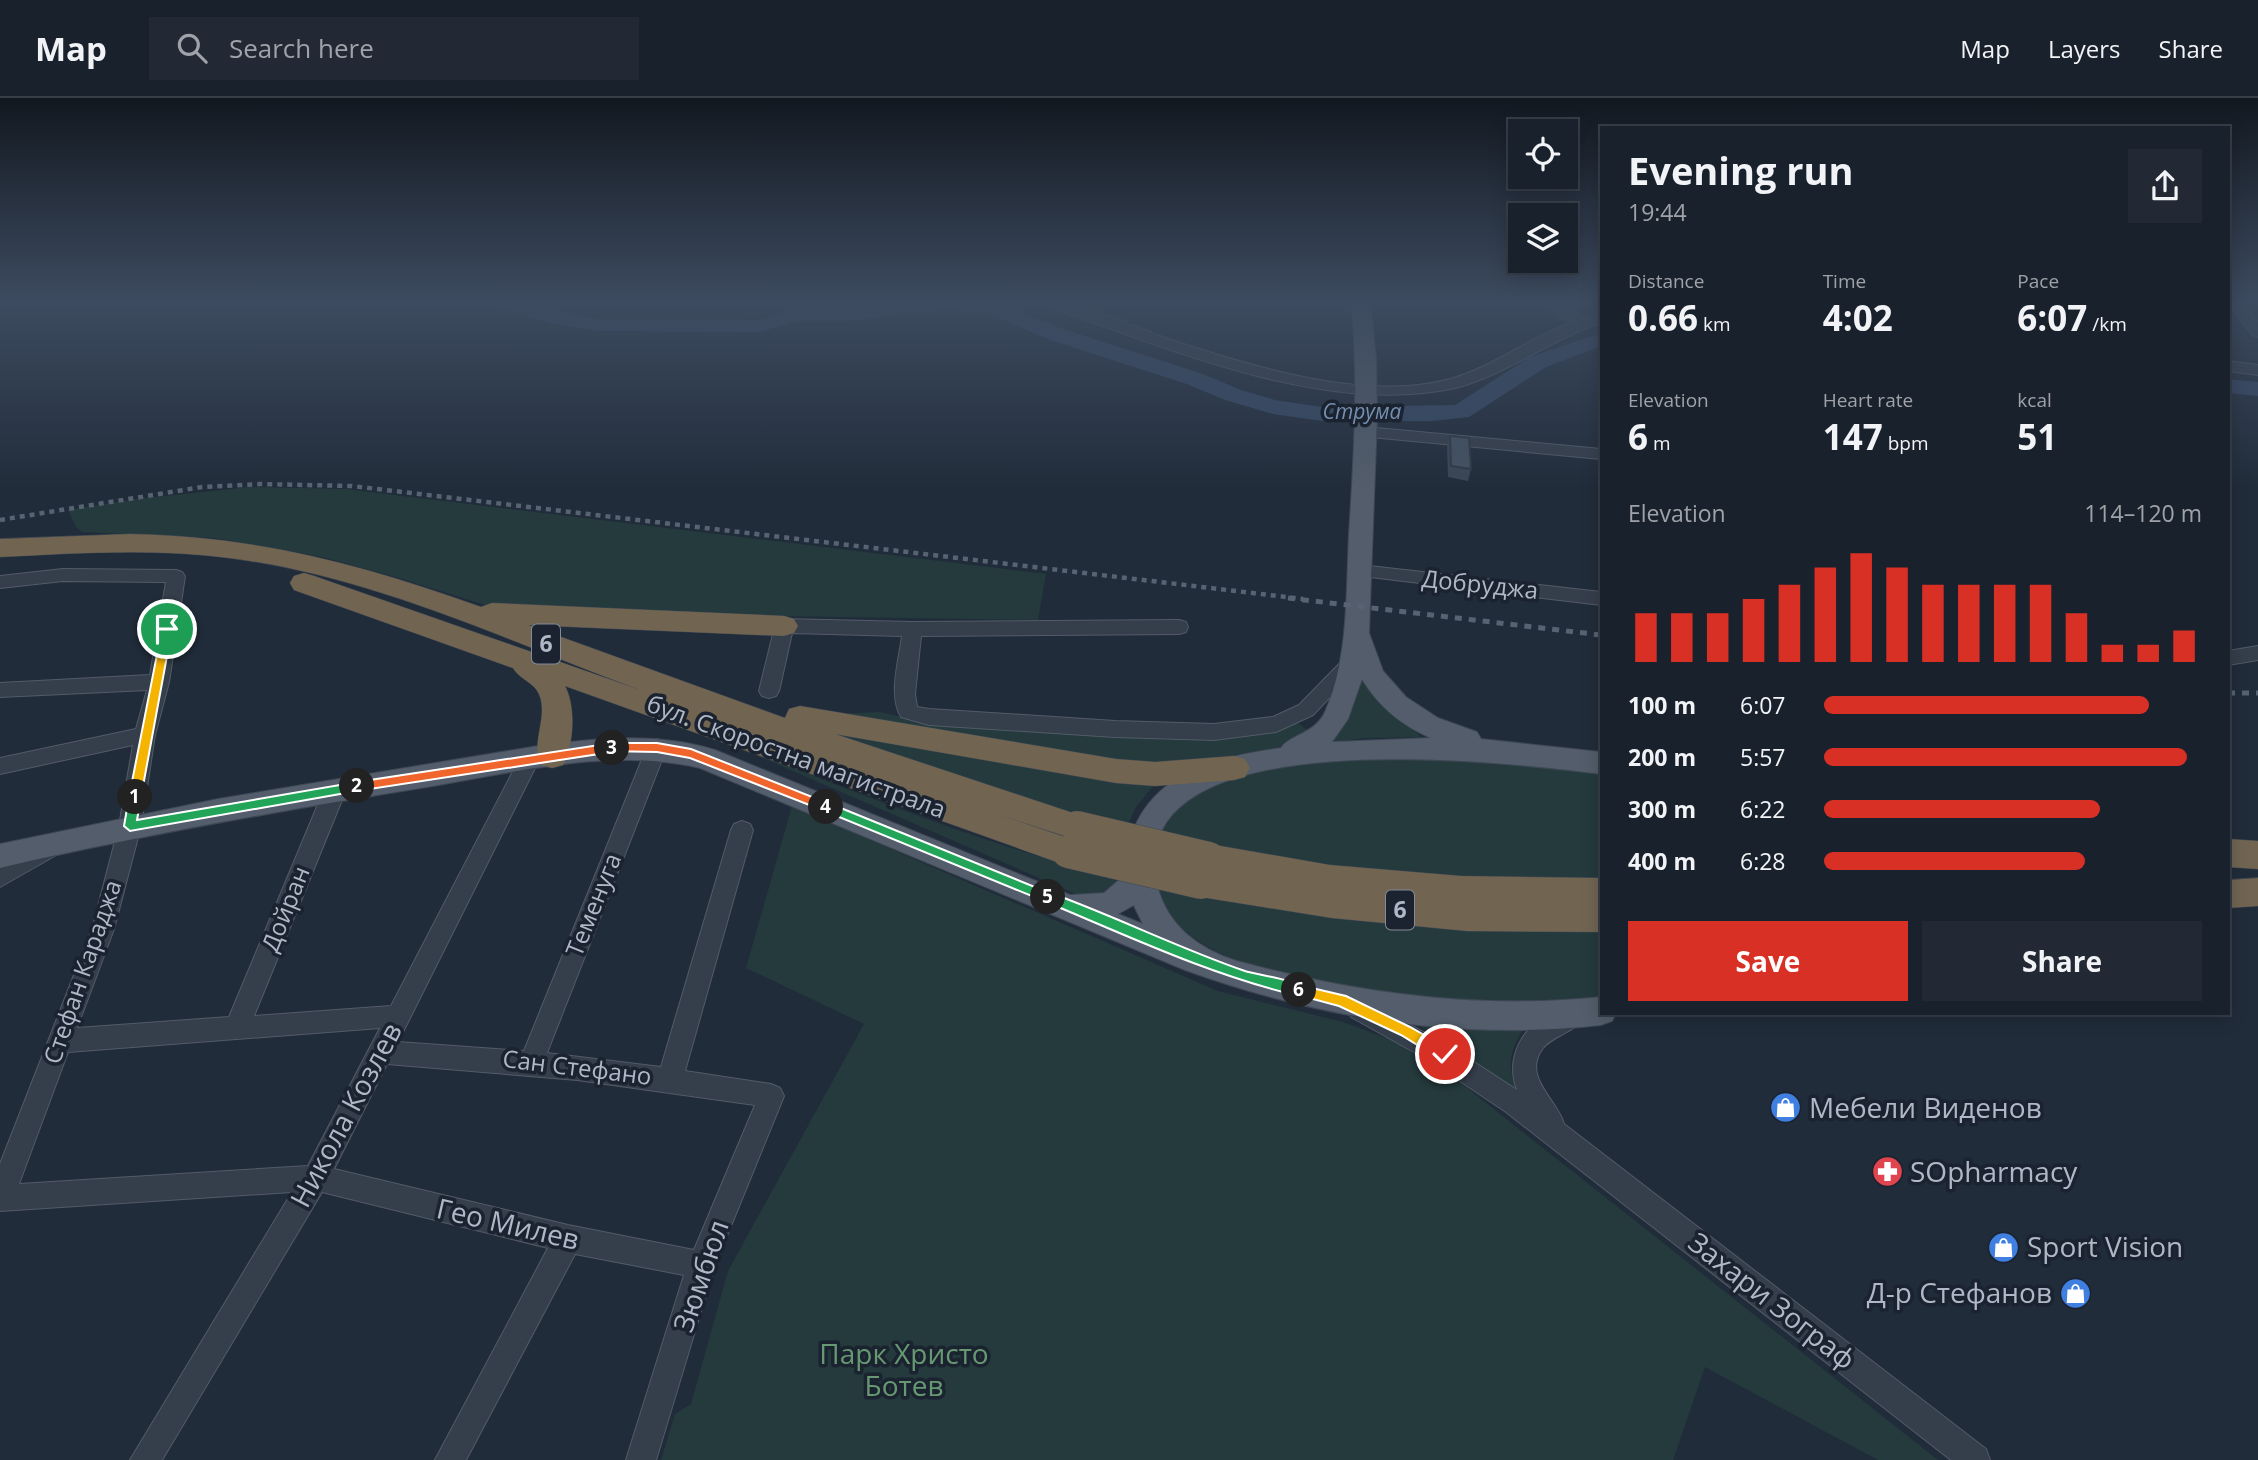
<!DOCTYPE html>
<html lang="en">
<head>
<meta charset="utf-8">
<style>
	:root { --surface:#19212c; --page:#222934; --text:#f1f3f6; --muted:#9fa3a9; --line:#373e48; --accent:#d93025 }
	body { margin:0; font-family:"Open Sans",sans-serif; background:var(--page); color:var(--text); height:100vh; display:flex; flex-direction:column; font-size:26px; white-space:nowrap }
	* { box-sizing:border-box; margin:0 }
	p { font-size:23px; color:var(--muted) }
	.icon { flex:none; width:38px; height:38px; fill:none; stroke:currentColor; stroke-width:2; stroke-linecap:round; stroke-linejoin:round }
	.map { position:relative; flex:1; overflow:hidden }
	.panel { position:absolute; left:1600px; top:28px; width:630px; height:889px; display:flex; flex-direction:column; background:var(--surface); border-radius:0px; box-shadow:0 4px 18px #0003,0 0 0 2px var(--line) }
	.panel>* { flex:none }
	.tools { position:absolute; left:1508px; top:21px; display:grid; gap:14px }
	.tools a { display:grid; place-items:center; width:70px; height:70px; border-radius:0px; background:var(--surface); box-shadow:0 4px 18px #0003,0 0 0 2px var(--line); font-size:35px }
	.pin { position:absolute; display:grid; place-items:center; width:60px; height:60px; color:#fff; margin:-30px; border:4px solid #fff; border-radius:50%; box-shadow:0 2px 7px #0007 }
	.km { position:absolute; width:35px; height:35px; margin:-18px; border-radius:50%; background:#222; color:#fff; font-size:19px; line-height:35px; text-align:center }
	.round { display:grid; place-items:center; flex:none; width:74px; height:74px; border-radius:0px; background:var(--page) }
	.headline { display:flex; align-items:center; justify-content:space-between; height:119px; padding:0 28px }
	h1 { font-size:38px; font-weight:700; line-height:52px }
	.figures { display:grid; grid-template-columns:repeat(3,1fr); gap:10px; height:119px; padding:7px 28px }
	.figures div { display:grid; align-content:center }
	.figures b { font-size:35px; font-weight:700 }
	.figures small { font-size:19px; font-weight:400 }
	.figures p { font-size:19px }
	.chart { height:196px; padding:14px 28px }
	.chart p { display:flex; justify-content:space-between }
	.chart svg { width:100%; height:126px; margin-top:7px; stroke:var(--accent); stroke-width:6 }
	.action { display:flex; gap:14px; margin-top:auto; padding:14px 28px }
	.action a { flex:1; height:80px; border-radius:0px; background:var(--accent); color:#fff; font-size:28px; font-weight:700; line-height:80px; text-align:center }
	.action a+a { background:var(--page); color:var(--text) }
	ul { padding:0 28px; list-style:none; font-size:23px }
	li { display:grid; grid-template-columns:112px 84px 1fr; align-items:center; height:52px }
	li i { height:18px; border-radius:9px; background:var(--accent) }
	header { display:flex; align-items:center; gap:42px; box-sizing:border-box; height:98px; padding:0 35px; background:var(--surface); border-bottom:2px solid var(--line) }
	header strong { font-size:33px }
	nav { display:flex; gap:38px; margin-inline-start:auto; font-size:24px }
	.search { width:490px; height:63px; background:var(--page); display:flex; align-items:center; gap:18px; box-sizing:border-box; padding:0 24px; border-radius:0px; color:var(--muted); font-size:26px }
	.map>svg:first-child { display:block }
	.green { fill:#243a3d }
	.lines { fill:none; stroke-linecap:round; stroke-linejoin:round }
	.river { fill:#344762; fill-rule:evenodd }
	.minor-casing { stroke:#535b68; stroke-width:2 }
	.major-casing { stroke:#3e4754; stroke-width:2 }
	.highway-casing { stroke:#404855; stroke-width:1 }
	.minor { fill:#353e4b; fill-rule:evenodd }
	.major { fill:#535d6b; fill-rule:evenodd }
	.highway { fill:#716552; fill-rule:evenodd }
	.rail-far1 { stroke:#576272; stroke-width:4.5; stroke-dasharray:5 5; stroke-linecap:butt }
	.rail { stroke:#576272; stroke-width:5; stroke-dasharray:7 7; stroke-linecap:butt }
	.highway-bridge-casing { stroke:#404855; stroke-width:33; stroke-linecap:butt }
	.highway-bridge { stroke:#716552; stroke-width:32 }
	.wall { fill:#3a4654 }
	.building { fill:#445162; stroke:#303945; stroke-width:2 }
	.split-1 { fill:#f5b400; stroke:#fff; stroke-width:2 }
	.split-2 { fill:#22a559; stroke:#fff; stroke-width:2 }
	.split-3 { fill:#f0652b; stroke:#fff; stroke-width:2 }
	.split-4 { fill:#f0652b; stroke:#fff; stroke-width:2 }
	.split-5 { fill:#22a559; stroke:#fff; stroke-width:2 }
	.split-6 { fill:#22a559; stroke:#fff; stroke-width:2 }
	.split-7 { fill:#f5b400; stroke:#fff; stroke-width:2 }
	.labels { text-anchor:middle; stroke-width:7; stroke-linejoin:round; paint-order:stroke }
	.far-water-label { font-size:21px; font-style:italic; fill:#768eb0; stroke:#1a232f }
	.shield { fill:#1a232f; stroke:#838b99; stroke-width:2 }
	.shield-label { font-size:23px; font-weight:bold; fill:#b0b8c7 }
	.street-label { font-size:24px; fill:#b0b8c7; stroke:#1a232f }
	.near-poi-label { font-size:28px; fill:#b0b8c7; stroke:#1a232f; text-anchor:start }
	.near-street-label { font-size:28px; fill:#b0b8c7; stroke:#1a232f }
	.near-park-label { font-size:28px; fill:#669872; stroke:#1a232f }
</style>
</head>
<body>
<header>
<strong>Map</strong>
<div class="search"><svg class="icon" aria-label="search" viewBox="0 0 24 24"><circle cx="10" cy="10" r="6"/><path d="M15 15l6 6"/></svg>Search here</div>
<nav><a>Map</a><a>Layers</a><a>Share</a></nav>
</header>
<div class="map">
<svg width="2258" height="1362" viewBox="0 0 2258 1362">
	<rect width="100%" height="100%" fill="#212c3a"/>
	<g class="green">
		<polygon points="250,389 345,391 1046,476 1038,522 774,518 488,508 399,480 322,459 214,440 82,434 76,429 68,412 136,401"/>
		<polygon points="1355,578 1363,578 1400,622 1422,639 1365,640 1327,645"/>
		<polygon points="881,614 913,622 1150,638 1295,623 1307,632 1305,637 1287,647 1218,662 1133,667 825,616"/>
		<polygon points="801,626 999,665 1154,687 1136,709 1126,731 1080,721"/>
		<path d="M733,647C860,695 987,749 1119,780L1111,793L1083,799Z"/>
		<path d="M1452,657L1538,666L1601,677V784L1480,780L1333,770L1160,738C1171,714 1193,696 1217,685C1241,674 1271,671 1296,668C1348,661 1400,659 1452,657Z"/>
		<polygon points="792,708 1218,893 1343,924 1394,943 1462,986 1938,1362 1878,1362 1705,1269 1673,1362 661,1362 675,1316 691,1306 728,1173 864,926 746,870"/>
		<path d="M1156,788L1601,833V898C1541,906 1458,910 1398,899C1370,895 1342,888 1314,882C1267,872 1213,862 1177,825C1167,815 1162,801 1156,788Z"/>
		<path d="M1420,928L1476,932L1524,930C1507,958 1508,968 1518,998Z"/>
	</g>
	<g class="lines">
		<g class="river">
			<polygon points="486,202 516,202 554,213 598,221 758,222 797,211 850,211 923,202 978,202 1005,208 1066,232 1203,276 1241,292 1275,302 1322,309 1455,307 1530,259 1601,235 1601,248 1546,269 1469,319 1432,323 1322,323 1273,316 1225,302 1187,286 1050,242 992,217 978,214 945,211 850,223 798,223 759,234 598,233 551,225 489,206"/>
			<polygon points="2228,281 2258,284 2258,298 2228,295"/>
		</g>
		<defs>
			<g id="minor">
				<polygon points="660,202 682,202 675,206 662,205"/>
				<path d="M1043,202C1073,199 1141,232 1174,243C1254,269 1366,304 1450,281C1493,269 1529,240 1571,225L1536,202H1553L1584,220L1601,216V225C1550,241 1500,281 1451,291C1340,313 1210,267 1106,229C1089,223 1054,214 1043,202Z"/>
				<polygon points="2228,202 2239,202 2258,224 2258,239 2253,237 2228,206"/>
				<polygon points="2228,263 2258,267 2258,277 2228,273"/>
				<polygon points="1366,329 1601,351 1601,361 1360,338 1358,334 1360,330"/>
				<polygon points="1360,467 1601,494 1601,507 1354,477 1351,473 1354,469"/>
				<path d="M63,471L176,472L182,474L185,478L169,584L155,637L141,728L114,831L77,930L229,919L324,692L328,686L335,684L342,686L346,692L254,918L391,908L522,656L529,654L536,656L539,662L398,944L524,953L647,649L650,643L657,641L664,643L667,649L547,955L661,969L731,732L734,726L742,723L750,726L753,732L685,973L771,986L780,990L784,998L715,1167L656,1362H626L684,1177L575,1156L466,1362H435L548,1150L322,1094L162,1362H130L292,1094L0,1113V1066L92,831L119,728L133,647L0,676V660L136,631L147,592L0,599V585L150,577L166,484L63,483L0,490V478ZM380,930L308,1068L19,1086L68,954ZM387,966L577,982L755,1007L694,1152L568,1127L334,1071Z"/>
				<path d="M784,521L912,524L1179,522L1186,524L1188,529L1186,534L1179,536L921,538L915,596L917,609L929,611L1115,623L1214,626L1273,619L1299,607L1343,562H1357L1360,567L1313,617L1276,634L1214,642L1115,639L929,627L901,619C888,597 899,562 902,538L792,535L779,593L776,598L769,600L762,598L759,593L775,528L777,523Z"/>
				<polygon points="2258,548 2258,562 2228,567 2228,553"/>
				<polygon points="50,741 58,744 61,750 58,756 0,789 0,769"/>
				<path d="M1359,900L1448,947L1517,992C1505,960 1522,928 1552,915C1562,911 1569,909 1579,912L1582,920C1576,934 1554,937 1543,950C1521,979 1558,1002 1564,1026L1986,1351L1990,1362H1951L1506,1014L1430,963L1351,919L1347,911L1351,903Z"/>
			</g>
			<path id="major" d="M1351,202H1370L1376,261L1377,319L1369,535L1383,573L1406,599L1438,620L1477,634L1481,641L1601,654V676C1513,665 1120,617 1157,786C1166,827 1199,851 1237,863C1356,895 1478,912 1601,899V915H1616L1612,923L1601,927C1460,943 1318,920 1185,872L700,670C609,649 518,674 427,689C284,712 141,737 0,770V746L218,701L538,648C597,640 657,634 715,652L1070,797L1104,795L1126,776C1124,758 1129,741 1137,724C1164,670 1226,658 1281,650C1289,637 1315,636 1325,614C1349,560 1346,494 1349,436C1354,357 1359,280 1351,202ZM1362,581C1379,609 1401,627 1431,640L1332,644L1348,621ZM1134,807L1135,810L1143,826L1118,816Z"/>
			<g id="highway">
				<path d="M130,436C255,438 364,467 481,509L492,505L784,518L794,521L798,528L794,535L784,538L528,527L785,620L789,611L800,608L1116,661L1155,664L1234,658L1245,661L1250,670L1245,679L1234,682L1155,688L1116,685L835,636L1088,720L1093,729L1088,738L1077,742L1000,717L1080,744L1084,754L1080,764L1068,768L565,588C576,609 574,646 563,667L552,670L541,667C530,645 549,619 539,596C534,584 519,581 513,570L294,492L290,485L294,478L304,475L314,478L643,593C508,543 373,478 229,460C153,450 76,455 0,459V441Z"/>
				<polygon points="2228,741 2258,743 2258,771 2228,769"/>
				<polygon points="1209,746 1330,767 1461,778 1601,780 1601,834 1467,833 1332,820 1201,799 1189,795 1184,785 1189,775 1201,771 1197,770 1192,760 1197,750"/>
				<polygon points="2258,780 2258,808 2228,810 2228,782"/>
			</g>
		</defs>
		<use href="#minor" class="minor-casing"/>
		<use href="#major" class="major-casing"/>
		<use href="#highway" class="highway-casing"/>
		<use href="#minor" class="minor"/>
		<use href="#major" class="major"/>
		<use href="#highway" class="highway"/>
		<polyline class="rail-far1" points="0,422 202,389 260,386 352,388 1303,501"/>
		<g class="rail">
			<polyline points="1288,500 1601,537"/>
			<polyline points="2228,595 2258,595"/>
		</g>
		<defs>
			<g id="highway-bridge">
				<polyline points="1077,729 1209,760"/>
				<polyline points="1068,754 1201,785"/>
			</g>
		</defs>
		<use href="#highway-bridge" class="highway-bridge-casing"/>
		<use href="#highway-bridge" class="highway-bridge"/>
	</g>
	<polygon class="wall" points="1450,338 1471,371 1468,383 1448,379 1447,349"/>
	<polygon class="building" points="1450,338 1469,340 1471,371 1451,368"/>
	<linearGradient id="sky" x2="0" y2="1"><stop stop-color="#121820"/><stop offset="0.52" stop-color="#3d4b60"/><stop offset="1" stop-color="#3d4b60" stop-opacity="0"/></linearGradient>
	<rect width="2258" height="392" fill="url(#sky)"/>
	<polygon class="split-1" points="167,527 172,531 141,699 135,703 129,699 162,531"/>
	<polygon class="split-2" points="357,684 363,688 357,693 130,733 124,728 129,699 135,694 141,699 137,722"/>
	<polygon class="split-3" points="612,645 618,650 612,654 357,693 352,688 357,684"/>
	<polygon class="split-4" points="612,645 657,645 691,651 830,706 832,709 830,712 822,712 690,660 657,654 608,653 608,646"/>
	<polygon class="split-5" points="826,704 1052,796 1054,799 1048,804 1044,803 822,712 820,709"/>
	<path class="split-6" d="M1048,794C1115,818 1178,850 1245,873C1258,877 1299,882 1305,892L1299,898C1210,877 1128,838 1044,803L1042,799Z"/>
	<polygon class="split-7" points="1299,887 1346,898 1410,929 1450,952 1450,961 1440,961 1401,937 1339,908 1294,896 1292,892"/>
	<defs>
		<symbol id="shop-disc" viewBox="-11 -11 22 22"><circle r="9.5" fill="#3f7fe0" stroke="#1a232f"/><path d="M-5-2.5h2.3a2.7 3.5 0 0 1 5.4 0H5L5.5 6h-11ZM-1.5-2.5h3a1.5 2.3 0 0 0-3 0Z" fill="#fff"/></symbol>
		<symbol id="pharmacy-disc" viewBox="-11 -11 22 22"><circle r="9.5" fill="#e0444e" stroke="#1a232f"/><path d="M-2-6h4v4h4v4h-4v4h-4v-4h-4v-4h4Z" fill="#fff"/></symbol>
	</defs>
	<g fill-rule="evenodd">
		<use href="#shop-disc" x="1768" y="992" width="35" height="35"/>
		<use href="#pharmacy-disc" x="1870" y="1056" width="35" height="35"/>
		<use href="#shop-disc" x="1986" y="1132" width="35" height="35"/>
		<use href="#shop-disc" x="2058" y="1178" width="35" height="35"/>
	</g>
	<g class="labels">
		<g class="far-water-label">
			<text x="1362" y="321">Струма</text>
		</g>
		<g class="shield">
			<rect x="532" y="526.5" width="28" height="39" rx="5"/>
			<rect x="1386" y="792.5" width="28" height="39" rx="5"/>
		</g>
		<g class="shield-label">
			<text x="546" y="554">6</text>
			<text x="1400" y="820">6</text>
		</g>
		<g class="street-label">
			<text transform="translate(1480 487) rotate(6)" y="8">Добруджа</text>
			<text transform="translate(796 659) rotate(20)" y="8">бул. Скоростна магистрала</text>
			<text transform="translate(594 807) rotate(-68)" y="8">Теменуга</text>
			<text transform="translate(286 811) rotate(-68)" y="8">Дойран</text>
			<text transform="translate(83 874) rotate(-71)" y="8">Стефан Караджа</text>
			<text transform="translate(577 970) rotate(7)" y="8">Сан Стефано</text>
		</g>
		<g class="near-poi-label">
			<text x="1809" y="1020">Мебели Виденов</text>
			<text x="1910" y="1084">SOpharmacy</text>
			<text x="2027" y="1159">Sport Vision</text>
			<text x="2052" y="1205" text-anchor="end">Д-р Стефанов</text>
		</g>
		<g class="near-street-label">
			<text transform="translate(346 1017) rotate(-62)" y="10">Никола Козлев</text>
			<text transform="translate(508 1126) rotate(13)" y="10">Гео Милев</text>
			<text transform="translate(701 1178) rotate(-71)" y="10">Зюмбюл</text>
			<text transform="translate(1772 1203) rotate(38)" y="10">Захари Зограф</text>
		</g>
		<g class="near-park-label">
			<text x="904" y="1266">Парк Христо<tspan x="904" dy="32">Ботев</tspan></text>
		</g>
	</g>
</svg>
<div class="tools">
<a><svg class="icon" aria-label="locate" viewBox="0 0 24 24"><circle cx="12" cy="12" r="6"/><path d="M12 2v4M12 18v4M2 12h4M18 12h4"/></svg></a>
<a><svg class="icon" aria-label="layers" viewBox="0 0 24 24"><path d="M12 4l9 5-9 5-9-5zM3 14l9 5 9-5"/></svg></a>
</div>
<div class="pin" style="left:167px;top:531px;background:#1e9e55"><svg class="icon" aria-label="arrive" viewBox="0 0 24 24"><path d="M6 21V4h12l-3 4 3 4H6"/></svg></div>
<div class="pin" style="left:1445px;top:956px;background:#d93025"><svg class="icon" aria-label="check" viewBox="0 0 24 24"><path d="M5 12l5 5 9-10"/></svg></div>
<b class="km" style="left:135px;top:699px">1</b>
<b class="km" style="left:357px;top:688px">2</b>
<b class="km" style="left:612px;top:650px">3</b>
<b class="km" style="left:826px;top:709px">4</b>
<b class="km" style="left:1048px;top:799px">5</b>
<b class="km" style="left:1299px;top:892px">6</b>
<section class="panel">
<div class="headline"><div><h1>Evening run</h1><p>19:44</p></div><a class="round"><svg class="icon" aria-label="share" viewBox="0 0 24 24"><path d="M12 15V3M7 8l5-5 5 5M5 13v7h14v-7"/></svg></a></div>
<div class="figures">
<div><p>Distance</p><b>0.66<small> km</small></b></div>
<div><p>Time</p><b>4:02</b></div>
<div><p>Pace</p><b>6:07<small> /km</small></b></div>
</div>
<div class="figures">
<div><p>Elevation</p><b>6<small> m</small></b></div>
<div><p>Heart rate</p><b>147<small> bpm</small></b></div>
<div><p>kcal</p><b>51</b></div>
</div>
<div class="chart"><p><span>Elevation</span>114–120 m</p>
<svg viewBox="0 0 160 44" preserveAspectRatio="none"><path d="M5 44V27M15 44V27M25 44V27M35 44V22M45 44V17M55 44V11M65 44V6M75 44V11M85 44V17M95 44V17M105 44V17M115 44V17M125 44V27M135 44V38M145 44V38M155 44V33"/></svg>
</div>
<ul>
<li><b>100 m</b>6:07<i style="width:86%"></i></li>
<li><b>200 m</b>5:57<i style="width:96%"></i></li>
<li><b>300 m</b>6:22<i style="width:73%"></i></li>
<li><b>400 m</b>6:28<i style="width:69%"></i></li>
</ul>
<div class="action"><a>Save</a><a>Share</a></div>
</section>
</div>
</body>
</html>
